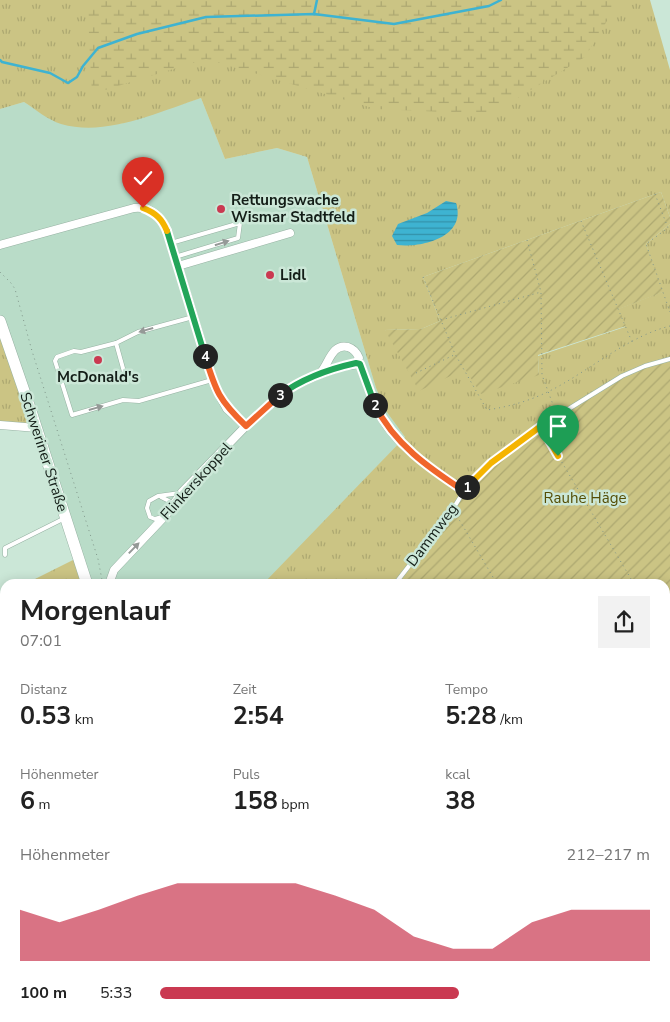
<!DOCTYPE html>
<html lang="de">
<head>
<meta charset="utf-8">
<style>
	:root { --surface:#fff; --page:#f2f2f2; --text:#222; --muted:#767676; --accent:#ca3951 }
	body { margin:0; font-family:"Nunito Sans",sans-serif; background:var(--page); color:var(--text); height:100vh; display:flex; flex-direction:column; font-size:19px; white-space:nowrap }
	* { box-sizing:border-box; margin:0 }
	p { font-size:16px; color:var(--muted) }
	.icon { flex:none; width:28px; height:28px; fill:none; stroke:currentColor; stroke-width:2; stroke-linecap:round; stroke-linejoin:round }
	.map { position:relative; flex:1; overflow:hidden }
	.panel { position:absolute; left:0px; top:579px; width:670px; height:444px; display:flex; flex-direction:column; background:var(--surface); border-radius:15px 15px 0 0; box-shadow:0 2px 12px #0003 }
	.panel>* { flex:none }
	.pin { position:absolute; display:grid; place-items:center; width:42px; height:42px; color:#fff; margin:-51px -21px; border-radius:50% 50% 50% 0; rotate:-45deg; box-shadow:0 0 5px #0007 }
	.pin .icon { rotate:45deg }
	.km { position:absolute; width:25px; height:25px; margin:-12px; border-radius:50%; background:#222; color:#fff; font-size:14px; line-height:25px; text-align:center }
	.round { display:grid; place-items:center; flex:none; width:52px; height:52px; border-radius:0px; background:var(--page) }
	.overview { display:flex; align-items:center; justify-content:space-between; height:85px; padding:0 20px }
	h1 { font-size:28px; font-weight:700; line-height:38px }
	.metrics { display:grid; grid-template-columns:repeat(3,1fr); gap:8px; height:85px; padding:5px 20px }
	.metrics div { display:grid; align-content:center }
	.metrics b { font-size:25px; font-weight:700 }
	.metrics small { font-size:14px; font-weight:400 }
	.metrics p { font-size:14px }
	.chart { height:140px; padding:10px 20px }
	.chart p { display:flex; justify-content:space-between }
	.chart svg { width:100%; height:90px; margin-top:5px; fill:var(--accent); opacity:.7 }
	ul { padding:0 20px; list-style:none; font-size:16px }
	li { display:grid; grid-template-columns:80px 60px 1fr; align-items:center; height:38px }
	li i { height:12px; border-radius:6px; background:var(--accent) }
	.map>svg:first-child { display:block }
	.built { fill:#b9dcc8 }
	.grass { fill:url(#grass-tufts) }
	.wetland { fill:url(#wetland-marsh) }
	.garden { fill:url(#garden-furrows) }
	.water { fill:url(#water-rules) }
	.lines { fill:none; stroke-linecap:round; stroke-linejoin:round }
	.stream { stroke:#3eb3d1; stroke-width:2.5 }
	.service-casing { stroke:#97b2a3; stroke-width:5 }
	.minor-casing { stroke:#97b2a3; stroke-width:9 }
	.secondary-casing { stroke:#97b2a3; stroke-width:12 }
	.path { stroke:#809589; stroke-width:1; stroke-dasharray:1 4; stroke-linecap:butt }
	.service { stroke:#fff; stroke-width:4 }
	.minor { stroke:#fff; stroke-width:8 }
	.secondary { stroke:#fff; stroke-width:11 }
	.oneway { fill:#959997 }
	.split-1-casing { stroke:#fff; stroke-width:10 }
	.split-2-casing { stroke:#fff; stroke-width:10 }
	.split-3-casing { stroke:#fff; stroke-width:10 }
	.split-4-casing { stroke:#fff; stroke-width:10 }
	.split-5-casing { stroke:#fff; stroke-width:10 }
	.split-6-casing { stroke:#fff; stroke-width:10 }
	.split-1 { stroke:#f5b400; stroke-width:6 }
	.split-2 { stroke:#f0652b; stroke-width:6 }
	.split-3 { stroke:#22a559; stroke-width:6 }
	.split-4 { stroke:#f0652b; stroke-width:6 }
	.split-5 { stroke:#22a559; stroke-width:6 }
	.split-6 { stroke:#f5b400; stroke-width:6 }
	.poi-dot { fill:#ca3951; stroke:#cbe7d7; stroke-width:2 }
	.labels { text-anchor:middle; stroke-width:5; stroke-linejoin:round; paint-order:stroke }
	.poi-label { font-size:15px; font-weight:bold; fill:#131d17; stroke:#cbe7d7; text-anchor:start }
	.street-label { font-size:15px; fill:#131d17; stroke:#cbe7d7 }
	.park-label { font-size:15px; fill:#544d05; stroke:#cbe7d7 }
</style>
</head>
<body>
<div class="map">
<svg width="670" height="1022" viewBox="0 0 670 1022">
	<defs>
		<pattern id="grass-tufts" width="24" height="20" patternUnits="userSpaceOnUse" patternTransform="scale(1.25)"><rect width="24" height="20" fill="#cbc484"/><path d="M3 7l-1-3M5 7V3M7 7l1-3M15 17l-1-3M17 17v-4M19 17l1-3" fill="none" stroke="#ada871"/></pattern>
		<pattern id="wetland-marsh" width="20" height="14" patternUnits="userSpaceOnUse" patternTransform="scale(1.25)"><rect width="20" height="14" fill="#cbc484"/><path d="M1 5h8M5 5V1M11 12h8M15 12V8" fill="none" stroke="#ada871"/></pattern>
		<pattern id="garden-furrows" width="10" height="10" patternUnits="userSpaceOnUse" patternTransform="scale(1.25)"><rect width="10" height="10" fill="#cbc484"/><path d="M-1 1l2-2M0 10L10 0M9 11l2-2" fill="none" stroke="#ada871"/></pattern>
		<pattern id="water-rules" width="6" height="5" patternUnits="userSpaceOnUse" patternTransform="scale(1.25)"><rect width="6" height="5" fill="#3eb3d1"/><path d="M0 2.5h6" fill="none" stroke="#3391a9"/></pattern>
	</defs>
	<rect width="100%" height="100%" fill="#cbe7d7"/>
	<g class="built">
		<polygon points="201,98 225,159 277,148 307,157 376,388 386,411 405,437 265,584 87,584 0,325 0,109 24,102 41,113 120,124"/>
		<polygon points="111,1018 334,1018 333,1022 108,1022"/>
	</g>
	<g class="grass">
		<path d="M0,0H650L670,70V217L661,192L423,277L440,321L421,329L385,330L466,369L539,375L538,356L625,327L618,309L662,292L646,244L670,224V359L453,509L395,584H263L405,437L386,411L376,388L307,157L277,148L225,159L201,98C158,112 107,137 61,124C48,120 35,109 24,102L0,109Z"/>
		<polygon points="0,317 33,427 0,425"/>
		<polygon points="79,557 87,584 25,584"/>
		<polygon points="5,594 5,964 0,967 0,597"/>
	</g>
	<polygon class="wetland" points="87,0 614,0 616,6 585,57 491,114 376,109 206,59 92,94"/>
	<g class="garden">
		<polygon points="661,192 670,217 670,224 646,244 663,292 619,309 626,326 538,355 539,375 481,394 465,369 419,391 385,330 421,329 440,321 423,277"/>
		<polygon points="670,359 670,1022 333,1022 334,1018 665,1018 665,584 395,584 480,474 526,437 633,371"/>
		<polygon points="5,967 5,1018 52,1018 49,1022 0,1022 0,970"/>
	</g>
	<path class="water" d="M446,201L456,203C467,237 422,248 397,245L392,236L398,224L427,213Z"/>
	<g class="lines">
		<g class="stream">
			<polyline points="314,14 317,0"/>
			<polyline points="0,60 2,62 50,73 68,83 77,77 83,66 98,48 137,34 206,17 314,14 394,24 489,6 501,0"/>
		</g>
		<defs>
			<g id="service">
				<polyline points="171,243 240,223 238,238 175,257"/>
				<polyline points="193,317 138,332 116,343 81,352 74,351 57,357 55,361 72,415 123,400 139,401 212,380"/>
				<polyline points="116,343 126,379"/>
				<polyline points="161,497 169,501 170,507"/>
				<polyline points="162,517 155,519 150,517 147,508 149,501 158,496 180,493"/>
				<polyline points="5,555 5,548 63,519"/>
				<polyline points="395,584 453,509 464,491 491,463 541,426 622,376 645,366 670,359"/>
				<polyline points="242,1022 244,1018"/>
				<polyline points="271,1022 273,1018"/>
				<polyline points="313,1022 314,1018"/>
			</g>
			<g id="minor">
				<path d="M0,245L134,208C151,206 161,217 167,231L215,387L227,409L246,426"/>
				<polyline points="178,266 290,233"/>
				<path d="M321,372C329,363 332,343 348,347C354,349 357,353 359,358L356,363"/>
				<polyline points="0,425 37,428"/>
				<path d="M109,584L114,570L166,515L182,492L246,426L279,396L291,387L320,374L343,366L360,364C367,382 372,401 381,417C400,449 434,471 464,491"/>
			</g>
			<g id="secondary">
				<polyline points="0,321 31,411 87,584"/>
				<polyline points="83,1022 86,1018"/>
			</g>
		</defs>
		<use href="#service" class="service-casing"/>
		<use href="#minor" class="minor-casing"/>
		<use href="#secondary" class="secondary-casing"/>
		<g class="path">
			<polyline points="655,194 668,228 646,244 670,312"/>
			<polyline points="581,221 632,342"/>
			<polyline points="527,240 541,292 542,375 555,410"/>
			<polyline points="0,272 11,283 15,289 32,351 98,559 102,580"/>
			<path d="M423,277L455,354L487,410C513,406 536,399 559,386C595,366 630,336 670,326"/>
			<polyline points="441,320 541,292"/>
			<polyline points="416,373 454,355"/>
			<polyline points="544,432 634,584"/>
			<polyline points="457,516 497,584"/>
			<polyline points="665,637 670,646"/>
			<polyline points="665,867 670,876"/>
			<polyline points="0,967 5,964"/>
			<polyline points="665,981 670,982"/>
			<polyline points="397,1018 413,1022"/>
			<polyline points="61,1022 64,1018"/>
			<polyline points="100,1022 102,1018"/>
			<polyline points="470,1022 470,1018"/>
		</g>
		<use href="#service" class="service"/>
		<use href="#minor" class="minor"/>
		<use href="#secondary" class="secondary"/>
	</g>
	<defs><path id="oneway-solid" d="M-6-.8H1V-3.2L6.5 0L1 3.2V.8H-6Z" transform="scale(1.25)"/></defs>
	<g class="oneway">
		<use href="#oneway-solid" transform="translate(222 243) rotate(-17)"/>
		<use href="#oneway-solid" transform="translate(146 330) rotate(164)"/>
		<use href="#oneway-solid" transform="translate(96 408) rotate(-16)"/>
		<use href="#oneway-solid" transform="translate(134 548) rotate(-46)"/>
	</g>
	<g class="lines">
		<defs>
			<polyline id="split-1" points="467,487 491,463 541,426 558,456"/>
			<path id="split-2" d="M375,405C394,444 429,468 464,491L467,487"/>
			<path id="split-3" d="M280,395C303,378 329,369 356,363L360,364L375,405"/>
			<path id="split-4" d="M205,356C216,392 219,400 246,426L280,395"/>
			<polyline id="split-5" points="167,231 205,356"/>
			<path id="split-6" d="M143,208C156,213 162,219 167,231"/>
		</defs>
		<use href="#split-1" class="split-1-casing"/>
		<use href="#split-2" class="split-2-casing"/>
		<use href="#split-3" class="split-3-casing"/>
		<use href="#split-4" class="split-4-casing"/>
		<use href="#split-5" class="split-5-casing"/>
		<use href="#split-6" class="split-6-casing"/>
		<use href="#split-1" class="split-1"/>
		<use href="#split-2" class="split-2"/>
		<use href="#split-3" class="split-3"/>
		<use href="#split-4" class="split-4"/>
		<use href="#split-5" class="split-5"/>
		<use href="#split-6" class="split-6"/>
	</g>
	<g class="poi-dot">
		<circle cx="221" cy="209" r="5"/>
		<circle cx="270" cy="275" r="5"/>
		<circle cx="98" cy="360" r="5"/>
	</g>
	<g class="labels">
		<g class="poi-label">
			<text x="231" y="205">Rettungswache<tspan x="231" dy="17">Wismar Stadtfeld</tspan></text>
			<text x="280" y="280">Lidl</text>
			<text x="98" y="382" text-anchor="middle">McDonald's</text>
		</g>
		<g class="street-label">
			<text transform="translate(44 452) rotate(72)" y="5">Schweriner Straße</text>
			<text transform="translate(196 481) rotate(-48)" y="5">Flinkerskoppel</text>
			<text transform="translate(432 535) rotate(-53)" y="5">Dammweg</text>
		</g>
		<g class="park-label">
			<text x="585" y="503">Rauhe Häge</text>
		</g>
	</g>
</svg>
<div class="pin" style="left:558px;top:456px;background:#1e9e55"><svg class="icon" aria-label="arrive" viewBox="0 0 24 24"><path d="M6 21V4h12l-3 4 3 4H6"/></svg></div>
<div class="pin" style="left:143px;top:208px;background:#d93025"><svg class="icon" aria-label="check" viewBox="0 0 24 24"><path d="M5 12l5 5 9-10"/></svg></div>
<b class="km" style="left:467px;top:487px">1</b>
<b class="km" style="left:375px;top:405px">2</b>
<b class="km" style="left:280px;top:395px">3</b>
<b class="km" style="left:205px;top:356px">4</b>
<section class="panel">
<div class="overview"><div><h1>Morgenlauf</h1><p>07:01</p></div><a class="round"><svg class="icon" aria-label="share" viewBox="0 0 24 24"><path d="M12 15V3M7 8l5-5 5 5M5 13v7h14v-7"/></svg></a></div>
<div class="metrics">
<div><p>Distanz</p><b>0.53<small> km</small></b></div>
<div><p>Zeit</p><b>2:54</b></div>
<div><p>Tempo</p><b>5:28<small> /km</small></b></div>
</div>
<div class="metrics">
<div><p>Höhenmeter</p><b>6<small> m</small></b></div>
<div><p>Puls</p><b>158<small> bpm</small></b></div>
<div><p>kcal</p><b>38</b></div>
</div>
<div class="chart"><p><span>Höhenmeter</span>212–217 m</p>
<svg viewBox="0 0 160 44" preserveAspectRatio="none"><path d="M0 44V19L10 25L20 19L30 12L40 6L50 6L60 6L70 6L80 12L90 19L100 32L110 38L120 38L130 25L140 19L150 19L160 19V44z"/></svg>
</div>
<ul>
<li><b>100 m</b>5:33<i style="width:61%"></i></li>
</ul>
</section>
</div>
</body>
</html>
